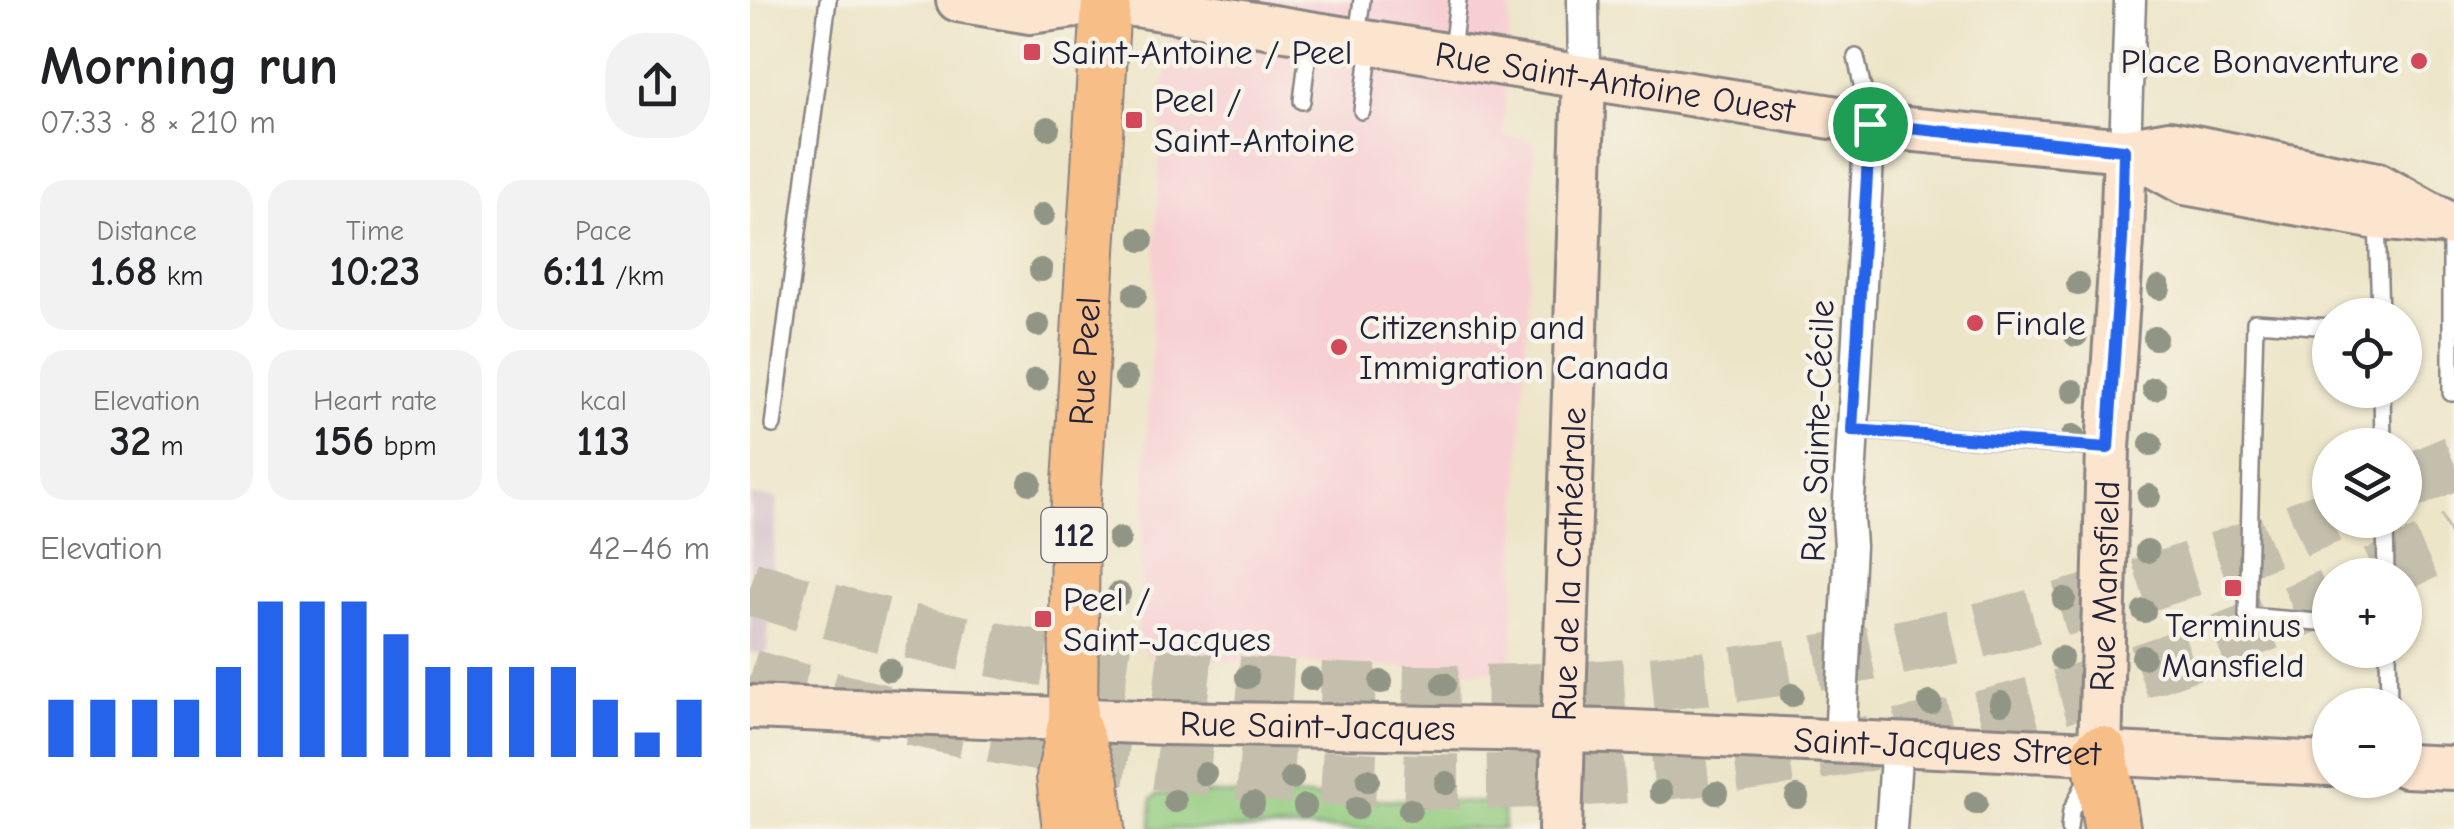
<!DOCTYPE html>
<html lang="en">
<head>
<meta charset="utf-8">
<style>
	:root { --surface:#fff; --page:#f2f2f2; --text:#202124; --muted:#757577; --accent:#2563eb }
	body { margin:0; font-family:"Comic Neue",sans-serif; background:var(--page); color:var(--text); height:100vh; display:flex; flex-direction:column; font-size:38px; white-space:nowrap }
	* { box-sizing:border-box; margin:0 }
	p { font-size:32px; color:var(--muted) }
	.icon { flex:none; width:55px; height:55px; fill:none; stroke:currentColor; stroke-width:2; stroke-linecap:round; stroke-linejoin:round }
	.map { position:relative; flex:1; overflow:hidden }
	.details { display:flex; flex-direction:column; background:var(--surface); width:750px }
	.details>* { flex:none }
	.buttons { position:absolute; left:1562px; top:298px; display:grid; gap:20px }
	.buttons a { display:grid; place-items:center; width:110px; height:110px; border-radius:50%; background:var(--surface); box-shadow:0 2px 8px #0004; font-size:50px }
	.pin { position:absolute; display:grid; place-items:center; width:85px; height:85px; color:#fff; margin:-42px; border:5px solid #fff; border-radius:50%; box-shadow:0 2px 10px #0007 }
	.round { display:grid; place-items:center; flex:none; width:105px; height:105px; border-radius:40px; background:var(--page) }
	.head { display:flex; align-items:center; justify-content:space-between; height:170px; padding:0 40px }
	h1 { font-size:55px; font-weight:700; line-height:75px }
	.metrics { display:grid; grid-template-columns:repeat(3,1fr); gap:15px; height:170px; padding:10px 40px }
	.metrics div { display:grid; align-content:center; border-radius:25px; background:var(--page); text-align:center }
	.metrics b { font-size:42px; font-weight:700 }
	.metrics small { font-size:28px; font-weight:400 }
	.metrics p { font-size:28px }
	.chart { height:280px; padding:20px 40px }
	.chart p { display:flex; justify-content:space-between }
	.chart svg { width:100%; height:180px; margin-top:10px; stroke:var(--accent); stroke-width:6 }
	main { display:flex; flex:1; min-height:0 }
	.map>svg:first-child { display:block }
	.built { fill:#f7cfd3 }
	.industrial { fill:#d2bdc7 }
	.green { fill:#91ca7d; stroke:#5a765c; stroke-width:2.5 }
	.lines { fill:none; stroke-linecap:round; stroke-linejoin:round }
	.highway-tunnel { stroke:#c4beac; stroke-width:55; stroke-dasharray:55 28; stroke-linecap:butt }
	.lane-casing { stroke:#888482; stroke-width:20 }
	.street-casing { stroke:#888482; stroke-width:35 }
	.secondary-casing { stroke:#888482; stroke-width:48 }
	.primary-casing { stroke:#888482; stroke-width:52 }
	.highway-casing { stroke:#888482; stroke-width:60 }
	.lane { stroke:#fff; stroke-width:15 }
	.street { stroke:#fff; stroke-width:30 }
	.secondary { stroke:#fce5cf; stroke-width:42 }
	.primary { stroke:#f7be88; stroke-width:48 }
	.highway { stroke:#f7be88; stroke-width:55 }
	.tree { fill:#909585 }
	.route-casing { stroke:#fff; stroke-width:20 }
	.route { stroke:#2563eb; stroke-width:12 }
	.poi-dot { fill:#d1495b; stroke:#f7f3e8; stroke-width:4 }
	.labels { text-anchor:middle; stroke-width:9; stroke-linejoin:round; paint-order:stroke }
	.shield { fill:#f7f3e8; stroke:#62616f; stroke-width:2.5 }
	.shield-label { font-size:32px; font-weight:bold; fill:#22223b }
	.poi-label { font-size:35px; fill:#22223b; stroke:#f7f3e8; text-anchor:start }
	.street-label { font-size:35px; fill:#22223b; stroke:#f7f3e8 }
</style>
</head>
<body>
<main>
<section class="details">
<div class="head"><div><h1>Morning run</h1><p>07:33 · 8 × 210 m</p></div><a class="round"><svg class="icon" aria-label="share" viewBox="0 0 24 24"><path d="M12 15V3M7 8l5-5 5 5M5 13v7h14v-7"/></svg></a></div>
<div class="metrics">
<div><p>Distance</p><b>1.68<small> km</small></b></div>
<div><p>Time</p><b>10:23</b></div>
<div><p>Pace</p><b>6:11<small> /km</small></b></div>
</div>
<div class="metrics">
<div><p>Elevation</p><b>32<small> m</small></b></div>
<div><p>Heart rate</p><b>156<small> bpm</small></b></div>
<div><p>kcal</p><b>113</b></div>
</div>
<div class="chart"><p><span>Elevation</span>42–46 m</p>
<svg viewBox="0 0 160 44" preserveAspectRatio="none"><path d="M5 44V30M15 44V30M25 44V30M35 44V30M45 44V22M55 44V6M65 44V6M75 44V6M85 44V14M95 44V22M105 44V22M115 44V22M125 44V22M135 44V30M145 44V38M155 44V30"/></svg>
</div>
</section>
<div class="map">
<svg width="1704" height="829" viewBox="0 0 1704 829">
	<rect width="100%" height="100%" fill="#f7f3e8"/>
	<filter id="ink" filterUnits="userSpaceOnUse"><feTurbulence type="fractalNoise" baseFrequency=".01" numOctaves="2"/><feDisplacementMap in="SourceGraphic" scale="20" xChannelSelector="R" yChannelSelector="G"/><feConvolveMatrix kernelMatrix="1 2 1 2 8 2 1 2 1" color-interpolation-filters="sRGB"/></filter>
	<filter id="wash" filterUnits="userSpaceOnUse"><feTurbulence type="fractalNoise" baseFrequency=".0048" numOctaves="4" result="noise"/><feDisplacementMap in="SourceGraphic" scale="40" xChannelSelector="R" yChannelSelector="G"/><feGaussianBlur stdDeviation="2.25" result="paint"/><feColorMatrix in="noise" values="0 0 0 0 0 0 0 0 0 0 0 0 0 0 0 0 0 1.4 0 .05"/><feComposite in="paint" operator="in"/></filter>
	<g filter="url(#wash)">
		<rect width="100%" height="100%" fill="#ede5c8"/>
		<polygon class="built" points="431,0 761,0 753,134 785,142 761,672 398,657 388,640 412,97"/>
		<polygon class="industrial" points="0,496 27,498 17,654 0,653"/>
		<polygon class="green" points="437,793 740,803 753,811 754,829 401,829 402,799 408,794"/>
	</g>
	<g filter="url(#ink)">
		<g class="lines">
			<g class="highway-tunnel">
				<polyline points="1655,484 1704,462"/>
				<polyline points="1626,575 1704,539"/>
				<path d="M0,588C513,748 1084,725 1580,516"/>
				<path d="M0,677C531,829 1071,827 1580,596"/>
			</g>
			<defs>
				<g id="lane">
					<polyline points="607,36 612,0"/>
					<polyline points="702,51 708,0"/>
					<polyline points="1106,57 1120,121"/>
					<polyline points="552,101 560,36"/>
					<polyline points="612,111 620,45"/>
					<polyline points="1627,219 1630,315"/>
					<polyline points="1701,229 1701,393 1704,393"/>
					<polyline points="1580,327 1505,322 1497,616 1580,623"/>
					<polyline points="1632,390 1633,445"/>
					<polyline points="23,425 78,0"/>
					<polyline points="1103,430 1353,448"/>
					<polyline points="1635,520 1636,575"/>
					<polyline points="1638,650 1639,705"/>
					<polyline points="1319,829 1321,811 1338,777"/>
				</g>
				<g id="street">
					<polyline points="833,0 834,78"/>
					<polyline points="1375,150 1380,0"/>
					<polyline points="1090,741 1100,546 1098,517 1120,124"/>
					<polyline points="1141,829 1147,743"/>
				</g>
				<g id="secondary">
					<path id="s1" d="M208,0L280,12L356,2L393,6L1156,129L1375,150L1420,142L1627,184L1701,225"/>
					<polyline points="1375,150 1435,183 1627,218 1682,223"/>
					<path id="s2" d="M0,707L416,723L860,731L1580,764"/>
					<path id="s3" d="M1350,754L1358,448L1372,240L1375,150"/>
					<polyline points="1655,766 1704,768"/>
					<path id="s4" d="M810,829L834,78"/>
				</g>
				<g id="primary">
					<polyline points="323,720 345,782 350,829"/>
					<path id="s5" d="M317,829L311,777L323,720L325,517L356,2"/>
				</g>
				<polyline id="highway" points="1350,754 1362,829"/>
			</defs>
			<use href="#lane" class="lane-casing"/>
			<use href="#street" class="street-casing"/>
			<use href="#secondary" class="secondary-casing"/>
			<use href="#primary" class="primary-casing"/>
			<use href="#highway" class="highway-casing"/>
			<use href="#lane" class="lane"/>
			<use href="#street" class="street"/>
			<use href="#secondary" class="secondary"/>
			<use href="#primary" class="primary"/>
			<use href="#highway" class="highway"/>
		</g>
		<g class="tree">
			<circle cx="298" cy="128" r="12"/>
			<circle cx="293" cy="215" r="12"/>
			<circle cx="392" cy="240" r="12"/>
			<circle cx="291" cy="270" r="12"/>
			<circle cx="1328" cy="284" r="12"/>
			<circle cx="1409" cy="288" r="12"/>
			<circle cx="385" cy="295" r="12"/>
			<circle cx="288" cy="325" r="12"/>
			<circle cx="1326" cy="335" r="12"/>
			<circle cx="1405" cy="338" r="12"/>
			<circle cx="376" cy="378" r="12"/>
			<circle cx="286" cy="380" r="12"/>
			<circle cx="1404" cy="389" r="12"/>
			<circle cx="1323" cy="391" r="12"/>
			<circle cx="1323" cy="436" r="12"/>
			<circle cx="1401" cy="444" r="12"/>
			<circle cx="280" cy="483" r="12"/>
			<circle cx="1399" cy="496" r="12"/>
			<circle cx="369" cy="539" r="12"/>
			<circle cx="1397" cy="551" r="12"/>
			<circle cx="369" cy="594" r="12"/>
			<circle cx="1314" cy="599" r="12"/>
			<circle cx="1394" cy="611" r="12"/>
			<circle cx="1393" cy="657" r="12"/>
			<circle cx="1311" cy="658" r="12"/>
			<circle cx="139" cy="670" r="12"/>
			<circle cx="497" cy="677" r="12"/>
			<circle cx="561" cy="679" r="12"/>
			<circle cx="631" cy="682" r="12"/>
			<circle cx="694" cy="684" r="12"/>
			<circle cx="1042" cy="695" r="12"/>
			<circle cx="1180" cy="703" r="12"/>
			<circle cx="1251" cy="703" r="12"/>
			<circle cx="455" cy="774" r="12"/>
			<circle cx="542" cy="778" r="12"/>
			<circle cx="618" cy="780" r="12"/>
			<circle cx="696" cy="783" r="12"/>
			<circle cx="911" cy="792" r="12"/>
			<circle cx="966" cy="793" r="12"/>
			<circle cx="1047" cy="797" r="12"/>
			<circle cx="425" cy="801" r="12"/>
			<circle cx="1226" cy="803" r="12"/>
			<circle cx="503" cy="804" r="12"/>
			<circle cx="555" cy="806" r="12"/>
			<circle cx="607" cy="808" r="12"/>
			<circle cx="660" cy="810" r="12"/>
		</g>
	</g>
	<g class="lines" filter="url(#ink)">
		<defs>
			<polygon id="route" points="1120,124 1374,150 1372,240 1358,448 1102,430"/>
		</defs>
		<use href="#route" class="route-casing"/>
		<use href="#route" class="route"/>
	</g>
	<g class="poi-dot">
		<rect x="272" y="42" width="20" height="20" rx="5"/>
		<circle cx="1669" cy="61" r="10"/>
		<rect x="374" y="110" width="20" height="20" rx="5"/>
		<circle cx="1225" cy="323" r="10"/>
		<circle cx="589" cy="347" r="10"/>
		<rect x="1473" y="578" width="20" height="20" rx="5"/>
		<rect x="283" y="609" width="20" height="20" rx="5"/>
	</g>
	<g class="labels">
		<rect class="shield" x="291.5" y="508" width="65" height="54" rx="8"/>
		<g class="shield-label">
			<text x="324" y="546">112</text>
		</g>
		<g class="poi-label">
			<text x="302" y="64">Saint-Antoine / Peel</text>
			<text x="1649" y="73" text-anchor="end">Place Bonaventure</text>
			<text x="404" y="112">Peel /<tspan x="404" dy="40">Saint-Antoine</tspan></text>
			<text x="1245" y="335">Finale</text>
			<text x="609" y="339">Citizenship and<tspan x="609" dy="40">Immigration Canada</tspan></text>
			<text x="313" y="611">Peel /<tspan x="313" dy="40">Saint-Jacques</tspan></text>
			<text x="1483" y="637" text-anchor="middle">Terminus<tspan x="1483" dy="40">Mansfield</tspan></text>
		</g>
		<g class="street-label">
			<text dy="12" stroke="none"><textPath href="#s1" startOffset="665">Rue Saint-Antoine Ouest</textPath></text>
			<text dy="12" stroke="none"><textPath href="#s5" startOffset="470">Rue Peel</textPath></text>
			<text transform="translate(1067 431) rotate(-88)" y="12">Rue Sainte-Cécile</text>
			<text dy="12" stroke="none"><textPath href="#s4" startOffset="265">Rue de la Cathédrale</textPath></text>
			<text dy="12" stroke="none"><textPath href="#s3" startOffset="168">Rue Mansfield</textPath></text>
			<text dy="12" stroke="none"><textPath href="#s2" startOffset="568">Rue Saint-Jacques</textPath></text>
			<text dy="12" stroke="none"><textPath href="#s2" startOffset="1198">Saint-Jacques Street</textPath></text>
		</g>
	</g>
</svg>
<div class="buttons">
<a><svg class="icon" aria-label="locate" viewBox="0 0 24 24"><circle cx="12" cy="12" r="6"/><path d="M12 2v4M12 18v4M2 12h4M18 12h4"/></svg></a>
<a><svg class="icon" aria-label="layers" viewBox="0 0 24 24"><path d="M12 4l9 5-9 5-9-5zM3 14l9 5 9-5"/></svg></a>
<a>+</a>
<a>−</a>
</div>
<div class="pin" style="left:1120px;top:124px;background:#1e9e55"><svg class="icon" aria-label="arrive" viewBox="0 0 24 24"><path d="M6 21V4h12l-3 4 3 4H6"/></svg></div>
</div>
</main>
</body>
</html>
